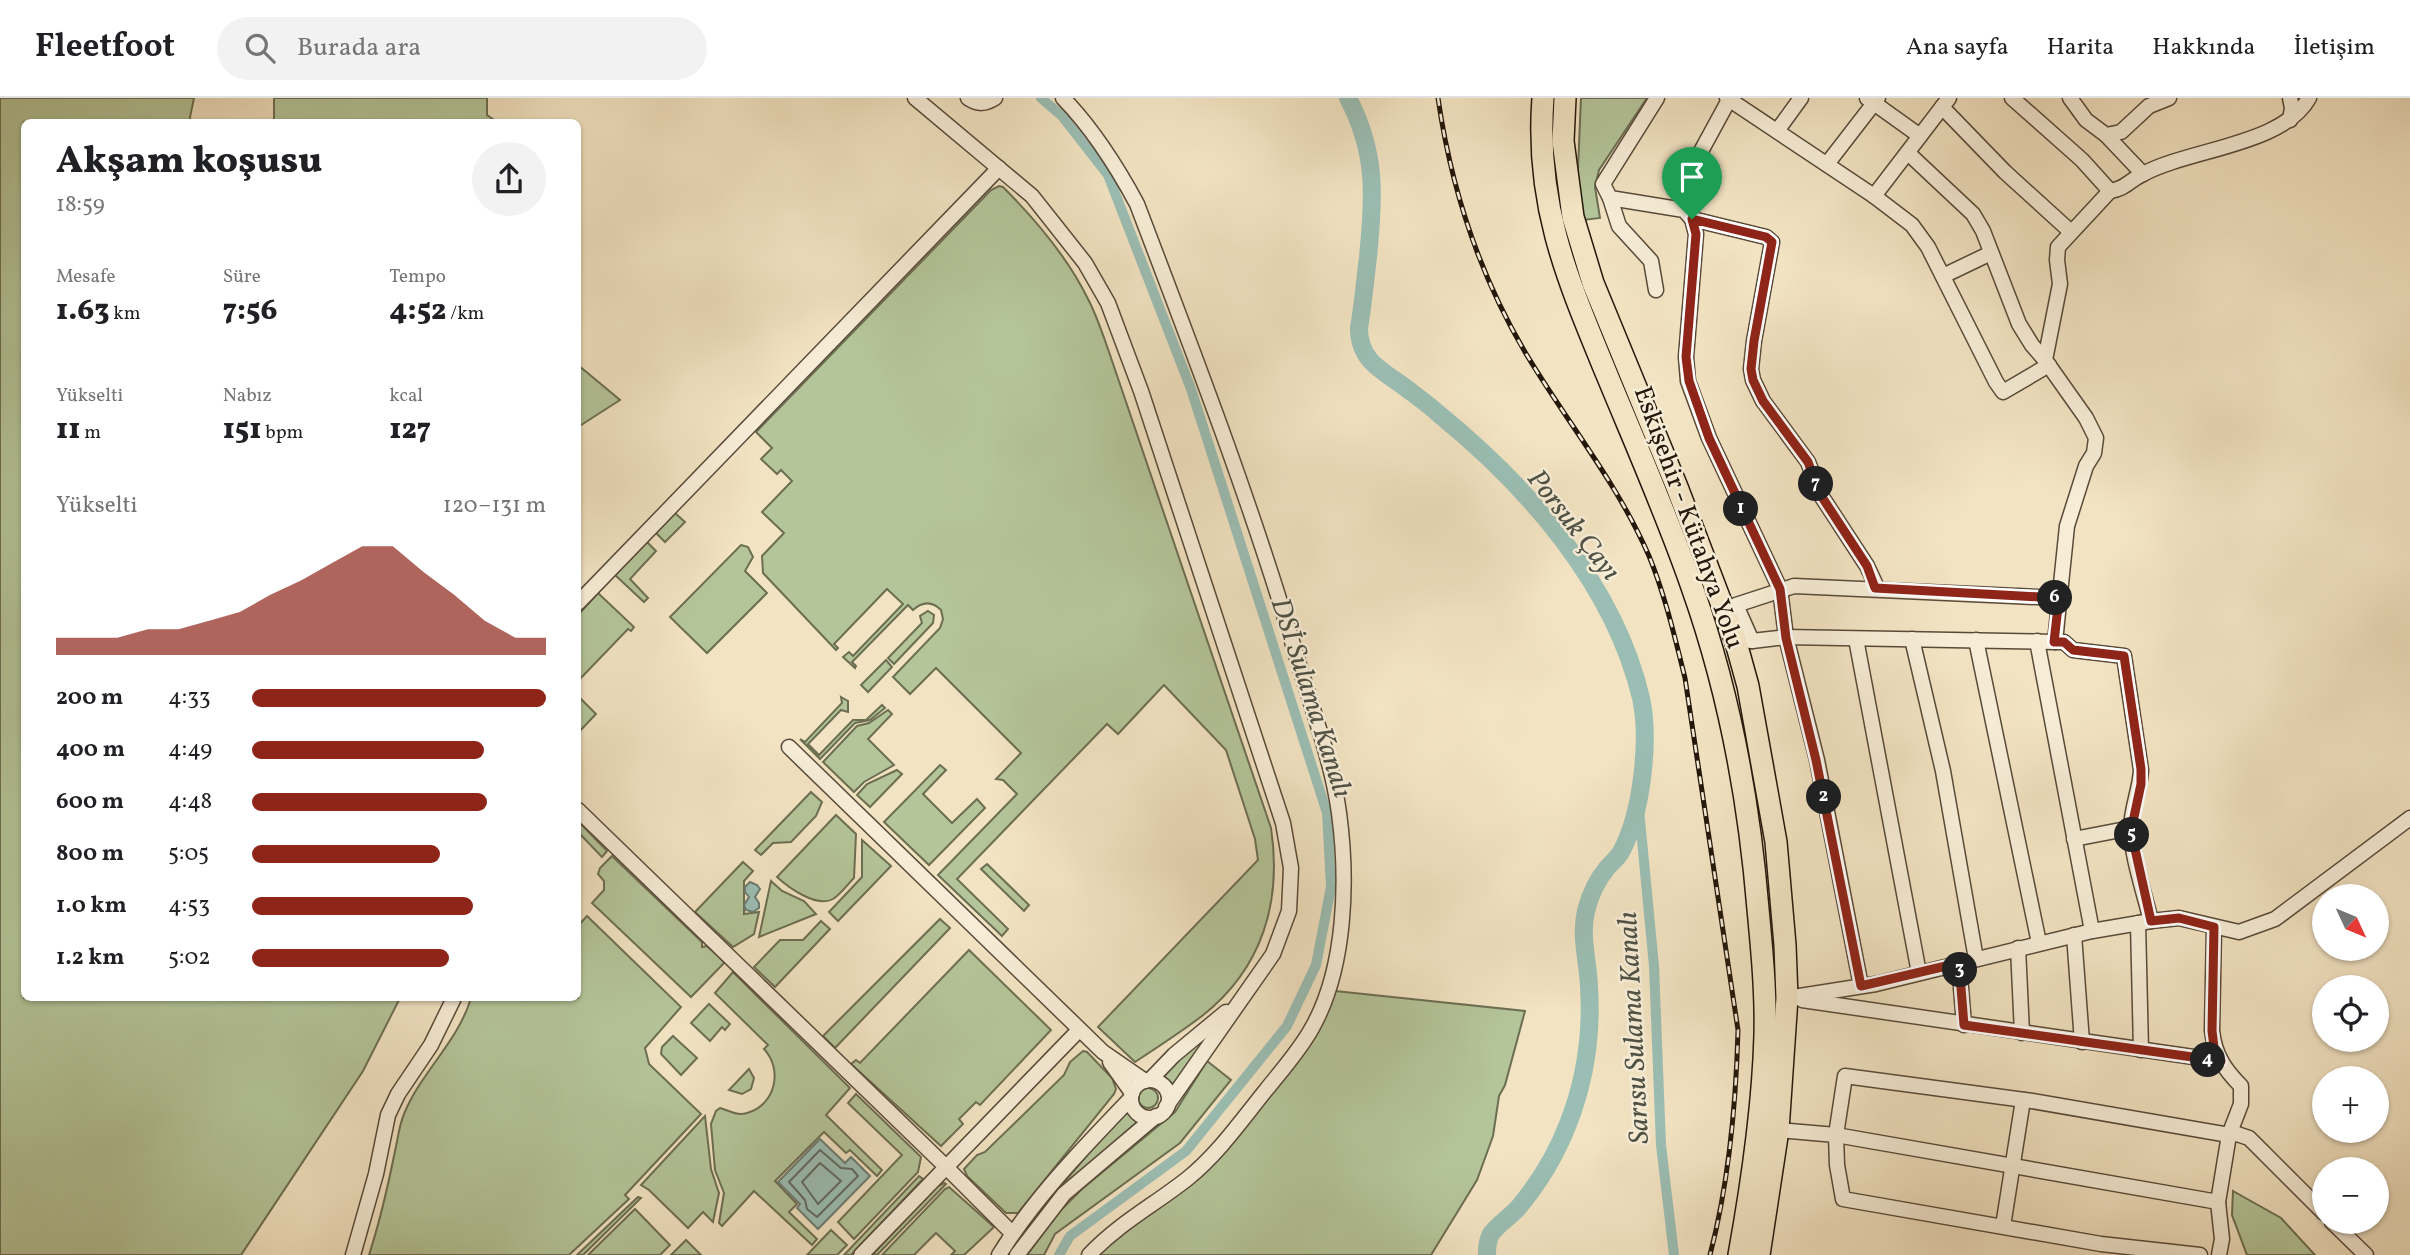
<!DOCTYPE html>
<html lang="tr">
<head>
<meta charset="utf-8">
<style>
	:root { --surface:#fff; --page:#f2f2f2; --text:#202124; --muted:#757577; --line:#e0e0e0; --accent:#8f2418 }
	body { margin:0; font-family:Vollkorn,serif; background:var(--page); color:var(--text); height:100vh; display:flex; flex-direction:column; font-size:26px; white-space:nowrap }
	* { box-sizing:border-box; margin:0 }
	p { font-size:23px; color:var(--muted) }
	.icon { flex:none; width:38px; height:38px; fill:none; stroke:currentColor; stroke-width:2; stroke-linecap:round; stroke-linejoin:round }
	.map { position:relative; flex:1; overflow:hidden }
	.sheet { position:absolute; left:21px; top:21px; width:560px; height:882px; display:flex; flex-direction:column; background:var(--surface); border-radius:10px; box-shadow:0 2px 5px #0004 }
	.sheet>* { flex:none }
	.needle { width:46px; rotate:134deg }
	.buttons { position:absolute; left:2312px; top:786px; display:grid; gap:14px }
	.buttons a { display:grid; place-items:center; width:77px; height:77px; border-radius:50%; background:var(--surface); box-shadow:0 2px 5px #0004; font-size:35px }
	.pin { position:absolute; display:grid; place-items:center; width:60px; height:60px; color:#fff; margin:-72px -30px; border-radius:50% 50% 50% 0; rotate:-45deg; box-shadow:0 0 7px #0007 }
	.pin .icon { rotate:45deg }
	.km { position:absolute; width:35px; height:35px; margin:-18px; border-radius:50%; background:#222; color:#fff; font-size:19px; line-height:35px; text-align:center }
	.round { display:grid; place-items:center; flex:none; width:74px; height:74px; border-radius:37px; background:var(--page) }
	.head { display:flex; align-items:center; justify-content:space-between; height:119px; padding:0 35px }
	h1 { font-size:38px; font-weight:800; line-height:52px }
	.figures { display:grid; grid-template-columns:repeat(3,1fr); gap:10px; height:119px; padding:7px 35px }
	.figures div { display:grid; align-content:center }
	.figures b { font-size:30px; font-weight:800 }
	.figures small { font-size:19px; font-weight:400 }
	.figures p { font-size:19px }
	.chart { height:196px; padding:14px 35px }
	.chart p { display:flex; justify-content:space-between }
	.chart svg { width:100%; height:126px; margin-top:7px; fill:var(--accent); opacity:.7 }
	ul { padding:0 35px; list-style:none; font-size:23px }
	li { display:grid; grid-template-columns:112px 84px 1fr; align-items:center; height:52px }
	li i { height:18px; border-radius:9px; background:var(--accent) }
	header { display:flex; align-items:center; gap:42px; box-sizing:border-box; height:98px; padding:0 35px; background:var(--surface); border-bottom:2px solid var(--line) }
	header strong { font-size:33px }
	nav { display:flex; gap:38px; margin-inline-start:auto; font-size:24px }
	.search { width:490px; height:63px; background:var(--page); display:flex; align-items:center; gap:18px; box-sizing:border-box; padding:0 24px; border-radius:38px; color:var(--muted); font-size:26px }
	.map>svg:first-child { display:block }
	.green { fill:#b4c599; stroke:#6c6e52; stroke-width:2 }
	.water { fill:#9bbeb4; stroke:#6b7b70; stroke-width:2 }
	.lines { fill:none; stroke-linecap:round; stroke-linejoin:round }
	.shore { stroke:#606a60; stroke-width:2 }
	.canal { stroke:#9bbeb4; stroke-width:10 }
	.river { stroke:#9bbeb4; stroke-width:18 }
	.minor-casing { stroke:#584a39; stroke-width:17 }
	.highway-casing { stroke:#24170b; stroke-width:24 }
	.minor { stroke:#f7edd7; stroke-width:14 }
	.highway { stroke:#f2e3c2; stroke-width:21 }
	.rail-casing { stroke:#24170b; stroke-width:5 }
	.rail { stroke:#f7edd7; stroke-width:2.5; stroke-dasharray:8; stroke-linecap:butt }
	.route-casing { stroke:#fff; stroke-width:14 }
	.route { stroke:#8f2418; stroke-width:9 }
	.labels { text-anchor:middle; stroke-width:5; stroke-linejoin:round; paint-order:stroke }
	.street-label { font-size:26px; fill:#24170b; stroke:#f7edd7 }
	.water-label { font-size:28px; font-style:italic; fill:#4e5146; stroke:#f7edd7 }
</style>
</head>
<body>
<header>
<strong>Fleetfoot</strong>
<div class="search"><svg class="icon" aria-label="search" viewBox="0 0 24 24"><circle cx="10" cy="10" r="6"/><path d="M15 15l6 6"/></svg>Burada ara</div>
<nav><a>Ana sayfa</a><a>Harita</a><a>Hakkında</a><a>İletişim</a></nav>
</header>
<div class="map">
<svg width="2410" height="1157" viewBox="0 0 2410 1157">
	<rect width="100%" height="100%" fill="#f2e3c2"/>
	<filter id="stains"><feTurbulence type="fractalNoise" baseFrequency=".00286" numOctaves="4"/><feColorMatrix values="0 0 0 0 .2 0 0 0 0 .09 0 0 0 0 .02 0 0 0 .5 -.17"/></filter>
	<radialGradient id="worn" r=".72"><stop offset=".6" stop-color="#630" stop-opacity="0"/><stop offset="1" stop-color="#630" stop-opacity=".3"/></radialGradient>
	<g class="green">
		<polygon points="0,0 194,0 189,24 24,24 24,900 400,900 363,973 241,1157 0,1157"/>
		<polygon points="274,0 487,0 487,17 497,24 274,24"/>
		<polygon points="1581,0 1647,0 1599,72 1595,89 1600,120 1583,122 1577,94"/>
		<path d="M999,88L1003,89C1036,122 1067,158 1088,201C1096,216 1102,234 1108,251L1271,730C1282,803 1263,870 1202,918C1181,934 1158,949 1135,964L1098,929L1258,762L1255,741L1226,652L1164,587L1118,636L1107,626L957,781L1008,831L1002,838L938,777L1017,696L1003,682L996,681L1021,655L936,570L910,596L893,579L940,530L943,521L941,512C932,503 923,503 913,512L908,507L852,564L856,568L855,570L843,559L849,554L853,558L903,506L887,491L834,546L838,550L836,552L763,475L762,458L784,435L762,414L792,383L781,372L777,376L761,361L772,350L756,334L991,92Z"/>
		<polygon points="578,267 620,302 578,329"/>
		<polygon points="675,415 685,424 665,444 656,435"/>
		<polygon points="647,444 656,453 630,481 648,500 644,504 615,477"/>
		<polygon points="741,447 748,449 753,459 745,473 767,495 707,555 670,519"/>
		<polygon points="598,495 634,529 631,533 628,531 578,583 578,517"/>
		<polygon points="928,513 934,517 933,525 894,566 888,560 922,525 920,518"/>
		<polygon points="886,562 892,569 868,594 861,587"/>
		<polygon points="578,598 596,616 578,635"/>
		<polygon points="841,599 848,603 848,614 841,612 808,646 819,657 853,622 866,622 882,607 885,610 870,622 855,625 820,661 800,641 805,644 842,605"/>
		<polygon points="888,612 892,616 868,641 894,667 864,684 854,694 823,664 857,628 869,625"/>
		<polygon points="940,667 946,672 923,696 952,725 977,701 985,710 929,767 884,724"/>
		<polygon points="897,672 902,676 870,709 857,697 867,686"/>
		<polygon points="811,694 822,704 816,718 791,744 773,745 761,757 755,752"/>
		<path d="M836,717L856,736L854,780C847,787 841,796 833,801C817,810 789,790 777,779Z"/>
		<polygon points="578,723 607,753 602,759 578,734"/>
		<polygon points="862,742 891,768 838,823 829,814 862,779"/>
		<polygon points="612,758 702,844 702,849 707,848 725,864 691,899 592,805 604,792 604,783 598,776 600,770"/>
		<polygon points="743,764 753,773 744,783 744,816 759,814 754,836 733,849 695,814"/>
		<polygon points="987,766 1029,807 1024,813 981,771"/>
		<polygon points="771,783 782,793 804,803 816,816 759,839"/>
		<path d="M587,818L681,909L645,950L649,966L701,1016L625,1097L629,1101L569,1157H369C380,1123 388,1088 395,1053C398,1040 399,1028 404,1016C421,974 458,944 471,900H578V828Z"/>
		<polygon points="940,821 950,830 835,950 823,938"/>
		<polygon points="821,823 830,831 775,889 754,869 780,842 803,842"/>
		<polygon points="969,852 1051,932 980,1007 976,1004 959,1021 963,1026 941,1048 851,966 856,962 860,965"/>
		<path d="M733,874L850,990L826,1017L882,1072L877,1078L850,1052L846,1055L824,1034L775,1083L797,1106L789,1114L817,1141L812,1147L754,1093L722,1128L719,1125L724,1095L715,1072L711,1026L716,1013L720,1010C730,1013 737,1018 747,1015C776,1007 783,971 764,951L768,947L715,895Z"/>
		<polygon points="1335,893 1525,913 1505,987 1499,998 1493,1038 1477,1082 1431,1157 1096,1157 1198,1077 1324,918"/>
		<polygon points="709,906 730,926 725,932 722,929 710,943 691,925"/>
		<polygon points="1215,932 1173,986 1161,976"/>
		<polygon points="673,938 697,960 681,977 661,956 662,949"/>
		<polygon points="1083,953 1087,954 1112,980 1116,991 1114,996 1018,1115 1006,1115 967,1078 964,1071 977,1057 985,1054 1064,977 1070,964"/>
		<polygon points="1207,963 1231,982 1180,1045 1055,1136 1044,1157 1027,1157 1061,1112 1082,1091 1175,1014"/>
		<polygon points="749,971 754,980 751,991 742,996 729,992"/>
		<circle cx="1148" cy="1000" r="10"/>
		<polygon points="856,996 921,1059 918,1074 854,1141 838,1124 902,1057 848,1005"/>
		<polygon points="1126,1012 1137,1024 1061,1091 1011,1157 1007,1157 1041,1111"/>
		<polygon points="705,1018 711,1071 719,1095 713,1124 703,1114 688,1130 649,1092 641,1087"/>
		<polygon points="919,1078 923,1081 851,1157 844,1157"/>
		<polygon points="944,1085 946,1086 877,1157 873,1156 938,1088"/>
		<polygon points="949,1089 994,1129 964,1157 951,1157 955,1153 936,1135 914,1157 882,1157 945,1091"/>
		<polygon points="2233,1093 2281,1120 2315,1157 2247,1157 2232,1117"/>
		<polygon points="638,1099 641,1100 583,1157 577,1157"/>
		<polygon points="635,1111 670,1147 660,1157 588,1157"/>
		<polygon points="831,1132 847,1147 837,1157 807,1157"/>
		<polygon points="686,1142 701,1157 671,1157"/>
	</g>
	<g class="water">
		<polygon points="750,784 757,787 760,791 755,799 759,805 759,810 753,814 746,812 744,807 749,799 745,794 745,789"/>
		<polygon points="820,1041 845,1065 851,1059 870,1078 818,1131 797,1110 800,1106 778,1084"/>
	</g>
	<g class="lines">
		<g class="shore">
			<polygon points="820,1052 841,1070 852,1071 858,1078 817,1119 807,1111 805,1102 789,1084"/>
			<polygon points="820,1065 841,1083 818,1106 802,1084"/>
		</g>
		<g class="canal">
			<polyline points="1041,0 1062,18 1108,77 1191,291 1327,715 1331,789 1316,867 1287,928 1186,1053 1070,1138 1059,1157"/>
			<polyline points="1638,701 1654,868 1661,1047 1674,1157"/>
		</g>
		<path class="river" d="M1348,0C1377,55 1374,99 1368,159C1365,183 1363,207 1359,230C1359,261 1379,271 1402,287C1415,297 1428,306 1440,317C1528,389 1614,486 1641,600C1650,641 1642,716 1621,754C1618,760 1612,764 1607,770C1597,782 1590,797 1586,813C1580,839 1588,863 1589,888C1592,935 1585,983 1568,1026C1556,1057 1539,1085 1518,1110C1510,1119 1498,1126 1491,1136C1487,1143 1487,1150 1487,1157"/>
		<defs>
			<g id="minor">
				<polyline points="915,0 1032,98 1085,165 1108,205 1141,293 1283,725 1291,770 1289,813 1273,856 1166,1009"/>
				<path d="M968,0C979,7 985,6 995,0"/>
				<path d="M1063,0C1093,31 1116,67 1137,106C1194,256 1252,406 1297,560C1312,611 1332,663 1339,715C1348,782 1346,870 1312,930C1300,952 1282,972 1266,992C1241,1023 1218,1056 1187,1081C1154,1107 1118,1126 1089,1157"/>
				<polyline points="1657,0 1603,86 1610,100 1684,112 1692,121 1696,136 1686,259 1688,283 1709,340 1780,491 1786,539 1817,662 1861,888"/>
				<polyline points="1727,0 1874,98 1920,38"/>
				<polyline points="1730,0 1687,79 1692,121 1766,139 1772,144 1754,243 1751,271 1753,282 1763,303 1808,364 1820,396 1867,468 1875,485 1875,490"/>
				<polyline points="1867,0 1920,38 1949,0"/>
				<polyline points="2012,0 2082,62 2110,93 2058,149 2057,162 2060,186 2045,262 2086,320 2096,340 2094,355 2086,368 2067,428 2055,544"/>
				<polyline points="2070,0 2086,22 2106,37 2121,34 2149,8 2169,0"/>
				<polyline points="1942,9 2005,74 2071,134"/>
				<polyline points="2290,22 2292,10 2290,0"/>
				<polyline points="1777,33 1801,0"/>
				<polyline points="2106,37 2143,76"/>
				<polyline points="1908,55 1973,116 1983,133 2019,226 2032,247 2045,262"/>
				<polyline points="1827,66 1878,0"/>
				<path d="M2110,93C2125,91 2130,82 2143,76C2189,51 2283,47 2309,0"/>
				<polyline points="1874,98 1912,127 1928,149 1996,284 2003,294 2049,267"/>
				<polyline points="1610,100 1619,128 1651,163 1656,192"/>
				<polyline points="1943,178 1991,155"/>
				<polyline points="578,505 999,70"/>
				<path d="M1735,541L1752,543L1786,539L2055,544H2064L2073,552L2124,558L2141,672C2140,692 2131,711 2131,731C2131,756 2145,798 2151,823"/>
				<polyline points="1856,541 1919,875"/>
				<polyline points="1912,541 1943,673 1976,861"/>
				<polyline points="1976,542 2039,845"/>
				<polyline points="1752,543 1736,507 1794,488 2059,500"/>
				<polyline points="2037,543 2092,833"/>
				<polyline points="789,649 1103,954 1145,983"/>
				<polyline points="578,712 940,1063 1012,1135"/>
				<polyline points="2074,741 2131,730"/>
				<polyline points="2138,825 2141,952"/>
				<path d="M2214,829L2212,933C2215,957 2224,971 2241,988V1006L2229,1037L2218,1104L2222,1141L2219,1157"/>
				<polyline points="2074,837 2082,944"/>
				<polyline points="2018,850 2022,935"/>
				<polyline points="1959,865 1964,927"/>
				<polyline points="1787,900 1876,886 2092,833 2151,823 2179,820 2239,834 2275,821 2410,720"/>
				<polyline points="1802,902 2221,963"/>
				<polyline points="1110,964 1132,995"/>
				<polyline points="1150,982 1174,957 1226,914"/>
				<circle cx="1150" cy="1001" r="19"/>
				<polyline points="1778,1032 1836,1037 1837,1067 1843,1101 2101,1146 2200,1157"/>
				<polyline points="2218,1104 1836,1037 1845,978 2032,1003 2229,1037 2237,1036 2249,1040 2324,1115"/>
				<polyline points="2332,1124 2366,1157"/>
				<polyline points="2003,1128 2023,1002"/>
				<polyline points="353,1157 376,1076 388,1017 398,996 431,947 454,900"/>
				<polyline points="861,1157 1079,932"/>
				<path d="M999,1157C1035,1099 1084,1049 1131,1000"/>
				<polyline points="1017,1157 1064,1096 1156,1018"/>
			</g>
			<g id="highway">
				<path d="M1543,0C1535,107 1567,180 1607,277C1636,347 1667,417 1692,489C1729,593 1749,701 1758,811C1762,853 1766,895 1765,937C1763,1010 1752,1085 1739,1157"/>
				<polyline points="1565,0 1563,43 1573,119 1593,185 1677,389 1735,541 1748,588 1776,744 1785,847 1787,900 1778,1032 1759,1157"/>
			</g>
		</defs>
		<use href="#minor" class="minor-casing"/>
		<use href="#highway" class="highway-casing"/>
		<use href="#minor" class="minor"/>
		<use href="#highway" class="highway"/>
		<defs>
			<path id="rail" d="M1438,0C1451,90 1479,176 1525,254C1566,323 1617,384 1649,458C1665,497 1675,540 1685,580L1738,932C1736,1007 1729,1084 1710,1157"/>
		</defs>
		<use href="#rail" class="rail-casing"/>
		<use href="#rail" class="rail"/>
	</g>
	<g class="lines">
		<defs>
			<polygon id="route" points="1692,121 1766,139 1772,144 1754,243 1751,271 1753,282 1763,303 1808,364 1820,396 1867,468 1875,490 2059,500 2054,544 2064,544 2073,552 2124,558 2141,671 2141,686 2131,733 2151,823 2179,820 2214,829 2212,933 2214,949 2221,963 1964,927 1959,865 1861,888 1816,662 1786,540 1780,491 1709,340 1689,283 1686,259 1696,136"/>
		</defs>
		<use href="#route" class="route-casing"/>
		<use href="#route" class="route"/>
	</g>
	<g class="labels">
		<g class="street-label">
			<text transform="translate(1690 419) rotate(70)" y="9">Eskişehir - Kütahya Yolu</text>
		</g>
		<g class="water-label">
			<text transform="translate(1575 426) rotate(52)" y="10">Porsuk Çayı</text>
			<text transform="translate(1313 599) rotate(72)" y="10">DSİ Sulama Kanalı</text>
			<text transform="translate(1632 930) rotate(-93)" y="10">Sarısu Sulama Kanalı</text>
		</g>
	</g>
	<rect width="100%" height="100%" filter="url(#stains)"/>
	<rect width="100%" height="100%" fill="url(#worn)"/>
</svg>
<div class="buttons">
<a><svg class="needle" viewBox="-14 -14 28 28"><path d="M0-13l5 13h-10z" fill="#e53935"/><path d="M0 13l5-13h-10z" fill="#757577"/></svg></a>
<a><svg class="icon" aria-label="locate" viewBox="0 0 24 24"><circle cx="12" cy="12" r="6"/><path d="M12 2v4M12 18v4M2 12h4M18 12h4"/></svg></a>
<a>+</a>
<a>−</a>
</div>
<div class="pin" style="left:1692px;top:121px;background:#1e9e55"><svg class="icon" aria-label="arrive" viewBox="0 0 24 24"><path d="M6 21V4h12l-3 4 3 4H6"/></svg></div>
<b class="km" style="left:1741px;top:411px">1</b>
<b class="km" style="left:1824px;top:699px">2</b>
<b class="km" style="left:1960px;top:872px">3</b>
<b class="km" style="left:2208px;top:962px">4</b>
<b class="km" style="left:2132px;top:737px">5</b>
<b class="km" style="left:2055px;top:500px">6</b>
<b class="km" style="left:1816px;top:386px">7</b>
<section class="sheet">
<div class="head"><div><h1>Akşam koşusu</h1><p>18:59</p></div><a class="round"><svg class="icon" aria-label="share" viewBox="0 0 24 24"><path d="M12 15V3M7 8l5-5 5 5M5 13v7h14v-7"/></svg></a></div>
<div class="figures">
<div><p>Mesafe</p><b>1.63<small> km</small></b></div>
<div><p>Süre</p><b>7:56</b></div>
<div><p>Tempo</p><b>4:52<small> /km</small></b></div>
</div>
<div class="figures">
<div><p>Yükselti</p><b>11<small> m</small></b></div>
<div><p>Nabız</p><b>151<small> bpm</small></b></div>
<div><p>kcal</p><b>127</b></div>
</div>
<div class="chart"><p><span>Yükselti</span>120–131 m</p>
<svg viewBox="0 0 160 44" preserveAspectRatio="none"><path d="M0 44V38L10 38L20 38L30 35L40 35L50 32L60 29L70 23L80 18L90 12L100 6L110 6L120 15L130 23L140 32L150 38L160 38V44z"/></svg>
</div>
<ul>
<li><b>200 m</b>4:33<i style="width:100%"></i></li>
<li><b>400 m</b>4:49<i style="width:79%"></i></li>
<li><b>600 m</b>4:48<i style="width:80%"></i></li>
<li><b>800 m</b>5:05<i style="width:64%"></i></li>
<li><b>1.0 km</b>4:53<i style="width:75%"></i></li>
<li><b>1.2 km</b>5:02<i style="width:67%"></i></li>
</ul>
</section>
</div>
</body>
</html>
